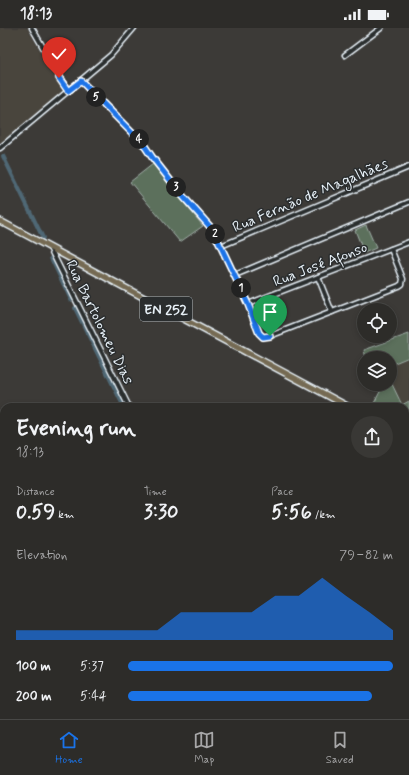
<!DOCTYPE html>
<html lang="en">
<head>
<meta charset="utf-8">
<style>
	:root { --surface:#2d2c29; --page:#393835; --text:#f1f3f6; --muted:#a7a7a8; --line:#484846; --accent:#1a73e8 }
	body { margin:0; font-family:Mynerve,sans-serif; background:var(--page); color:var(--text); height:100vh; display:flex; flex-direction:column; font-size:15px; white-space:nowrap }
	* { box-sizing:border-box; margin:0 }
	p { font-size:13px; color:var(--muted) }
	.icon { flex:none; width:22px; height:22px; fill:none; stroke:currentColor; stroke-width:2; stroke-linecap:round; stroke-linejoin:round }
	.map { position:relative; flex:1; overflow:hidden }
	.panel { position:absolute; left:0px; top:375px; width:409px; height:316px; display:flex; flex-direction:column; background:var(--surface); border-radius:12px 12px 0 0; box-shadow:0 2px 6px #0003,0 0 0 1px var(--line) }
	.panel>* { flex:none }
	.buttons { position:absolute; left:357px; top:275px; display:grid; gap:8px }
	.buttons a { display:grid; place-items:center; width:40px; height:40px; border-radius:50%; background:var(--surface); box-shadow:0 2px 6px #0003,0 0 0 1px var(--line); font-size:20px }
	.pin { position:absolute; display:grid; place-items:center; width:34px; height:34px; color:#fff; margin:-41px -17px; border-radius:50% 50% 50% 0; rotate:-45deg; box-shadow:0 0 4px #0007 }
	.pin .icon { rotate:45deg }
	.km { position:absolute; width:20px; height:20px; margin:-10px; border-radius:50%; background:#222; color:#fff; font-size:11px; line-height:20px; text-align:center }
	.round { display:grid; place-items:center; flex:none; width:42px; height:42px; border-radius:21px; background:var(--page) }
	.overview { display:flex; align-items:center; justify-content:space-between; height:68px; padding:0 16px }
	h1 { font-size:22px; font-weight:700; line-height:30px }
	.stats { display:grid; grid-template-columns:repeat(3,1fr); gap:6px; height:68px; padding:4px 16px }
	.stats div { display:grid; align-content:center }
	.stats b { font-size:20px; font-weight:700 }
	.stats small { font-size:11px; font-weight:400 }
	.stats p { font-size:11px }
	.chart { height:112px; padding:8px 16px }
	.chart p { display:flex; justify-content:space-between }
	.chart svg { width:100%; height:72px; margin-top:4px; fill:var(--accent); opacity:.7 }
	ul { padding:0 16px; list-style:none; font-size:13px }
	li { display:grid; grid-template-columns:64px 48px 1fr; align-items:center; height:30px }
	li i { height:10px; border-radius:5px; background:var(--accent) }
	.status { display:flex; justify-content:space-between; align-items:center; height:28px; padding:0 20px; background:var(--surface); direction:ltr }
	.status svg { height:11px; fill:currentColor }
	.menu { display:flex; justify-content:space-around; align-items:center; height:56px; border-top:1px solid var(--line); background:var(--surface); font-size:11px; color:var(--muted) }
	.menu a { display:grid; justify-items:center; gap:2px }
	.menu .active { color:var(--accent) }
	.map>svg:first-child { display:block }
	.built { fill:#48443d }
	.green { fill:#5b705b; stroke:#a2b0aa }
	.lines { fill:none; stroke-linecap:round; stroke-linejoin:round }
	.canal { stroke:#4f6774; stroke-width:4 }
	.minor-casing { stroke:#e8f1f8; stroke-width:7 }
	.major-casing { stroke:#e8f1f8; stroke-width:8 }
	.minor { stroke:#2a2d2e; stroke-width:4 }
	.major { stroke:#746b52; stroke-width:5 }
	.route-casing { stroke:#fff; stroke-width:8 }
	.route { stroke:#1a73e8; stroke-width:5 }
	.labels { text-anchor:middle; stroke-width:3; stroke-linejoin:round; paint-order:stroke }
	.shield { fill:#2a2d2e; stroke:#afb6bb; stroke-width:1 }
	.shield-label { font-size:14px; font-weight:bold; fill:#e8f1f8 }
	.street-label { font-size:15px; fill:#e8f1f8; stroke:#2a2d2e }
</style>
</head>
<body>
<div class="status"><b>18:13</b><svg viewBox="0 0 49 12"><path d="M0 12V9h3v3zM5 12V6h3v6zM10 12V3h3v9zM15 12V0h3v12zM26 1h20v11H26zM47 4h2v5h-2z"/></svg></div>
<div class="map">
<svg width="409" height="691" viewBox="0 0 409 691">
	<rect width="100%" height="100%" fill="#3c3a37"/>
	<filter id="ink" filterUnits="userSpaceOnUse"><feTurbulence type="fractalNoise" baseFrequency=".025" numOctaves="2"/><feDisplacementMap in="SourceGraphic" scale="8" xChannelSelector="R" yChannelSelector="G"/><feConvolveMatrix kernelMatrix="1 2 1 2 8 2 1 2 1" color-interpolation-filters="sRGB"/></filter>
	<g filter="url(#ink)">
		<g class="built">
			<polygon points="0,0 27,0 64,64 0,118"/>
			<polygon points="409,329 409,373 402,377 390,352 390,337"/>
			<polygon points="405,413 409,415 409,474 405,476"/>
		</g>
		<g class="green">
			<polygon points="153,136 203,198 180,214 130,154"/>
			<polygon points="366,197 376,220 364,225 355,202"/>
			<polygon points="409,306 409,329 390,337 390,330 366,330 364,322"/>
			<polygon points="390,352 402,377 409,373 409,386 405,388 405,379 372,379 384,356 390,356"/>
		</g>
		<g class="lines">
			<g class="canal">
				<polyline points="3,128 43,210"/>
				<polyline points="51,230 71,272"/>
				<polyline points="75,280 124,379"/>
				<polyline points="133,691 134,687"/>
			</g>
			<defs>
				<g id="minor">
					<polyline points="32,0 68,63"/>
					<polyline points="345,27 381,0"/>
					<polyline points="81,53 144,117 152,129 181,166 213,202 248,276 259,305 263,309 270,308 399,258 402,256 403,251 391,221"/>
					<polyline points="0,120 111,27 134,0"/>
					<polyline points="221,218 409,139"/>
					<polyline points="50,220 129,379"/>
					<polyline points="235,247 409,174"/>
					<polyline points="318,249 332,284"/>
					<polyline points="248,276 409,214"/>
					<polyline points="405,559 409,556"/>
					<polyline points="0,586 4,593"/>
					<polyline points="405,596 409,594"/>
					<polyline points="405,636 409,634"/>
					<polyline points="405,667 409,674"/>
					<polyline points="60,687 63,691"/>
					<polyline points="204,687 205,691"/>
					<polyline points="279,687 281,691"/>
					<polyline points="0,690 6,687"/>
					<polyline points="216,691 229,687"/>
					<polyline points="311,691 318,687"/>
					<polyline points="380,691 387,687"/>
				</g>
				<g id="major">
					<polyline points="0,193 349,379"/>
					<polyline points="405,409 409,411"/>
				</g>
			</defs>
			<use href="#minor" class="minor-casing"/>
			<use href="#major" class="major-casing"/>
			<use href="#minor" class="minor"/>
			<use href="#major" class="major"/>
		</g>
	</g>
	<g class="lines" filter="url(#ink)">
		<defs>
			<polyline id="route" points="59,50 68,63 81,53 144,117 152,129 181,166 213,202 248,276 259,305 263,309 270,308"/>
		</defs>
		<use href="#route" class="route-casing"/>
		<use href="#route" class="route"/>
	</g>
	<g class="labels">
		<rect class="shield" x="140" y="269" width="52" height="24" rx="3"/>
		<g class="shield-label">
			<text x="166" y="286">EN 252</text>
		</g>
		<g class="street-label">
			<text transform="translate(310 167) rotate(-23)" y="5">Rua Fernão de Magalhães</text>
			<text transform="translate(320 236) rotate(-21)" y="5">Rua José Afonso</text>
			<text transform="translate(100 294) rotate(64)" y="5">Rua Bartolomeu Dias</text>
		</g>
	</g>
</svg>
<div class="buttons">
<a><svg class="icon" aria-label="locate" viewBox="0 0 24 24"><circle cx="12" cy="12" r="6"/><path d="M12 2v4M12 18v4M2 12h4M18 12h4"/></svg></a>
<a><svg class="icon" aria-label="layers" viewBox="0 0 24 24"><path d="M12 4l9 5-9 5-9-5zM3 14l9 5 9-5"/></svg></a>
</div>
<div class="pin" style="left:270px;top:308px;background:#1e9e55"><svg class="icon" aria-label="arrive" viewBox="0 0 24 24"><path d="M6 21V4h12l-3 4 3 4H6"/></svg></div>
<div class="pin" style="left:59px;top:50px;background:#d93025"><svg class="icon" aria-label="check" viewBox="0 0 24 24"><path d="M5 12l5 5 9-10"/></svg></div>
<b class="km" style="left:241px;top:260px">1</b>
<b class="km" style="left:215px;top:206px">2</b>
<b class="km" style="left:176px;top:159px">3</b>
<b class="km" style="left:139px;top:111px">4</b>
<b class="km" style="left:96px;top:69px">5</b>
<section class="panel">
<div class="overview"><div><h1>Evening run</h1><p>18:13</p></div><a class="round"><svg class="icon" aria-label="share" viewBox="0 0 24 24"><path d="M12 15V3M7 8l5-5 5 5M5 13v7h14v-7"/></svg></a></div>
<div class="stats">
<div><p>Distance</p><b>0.59<small> km</small></b></div>
<div><p>Time</p><b>3:30</b></div>
<div><p>Pace</p><b>5:56<small> /km</small></b></div>
</div>
<div class="chart"><p><span>Elevation</span>79–82 m</p>
<svg viewBox="0 0 160 44" preserveAspectRatio="none"><path d="M0 44V38L10 38L20 38L30 38L40 38L50 38L60 38L70 27L80 27L90 27L100 27L110 17L120 17L130 6L140 17L150 27L160 38V44z"/></svg>
</div>
<ul>
<li><b>100 m</b>5:37<i style="width:100%"></i></li>
<li><b>200 m</b>5:44<i style="width:92%"></i></li>
</ul>
</section>
</div>
<nav class="menu">
<a class="active"><svg class="icon" aria-label="home" viewBox="0 0 24 24"><path d="M3 11l9-7 9 7M6 9v11h12V9"/></svg>Home</a>
<a><svg class="icon" aria-label="map" viewBox="0 0 24 24"><path d="M3 6l6-2 6 2 6-2v14l-6 2-6-2-6 2zM9 4v14M15 6v14"/></svg>Map</a>
<a><svg class="icon" aria-label="saved" viewBox="0 0 24 24"><path d="M7 4h10v16l-5-4-5 4z"/></svg>Saved</a>
</nav>
</body>
</html>
